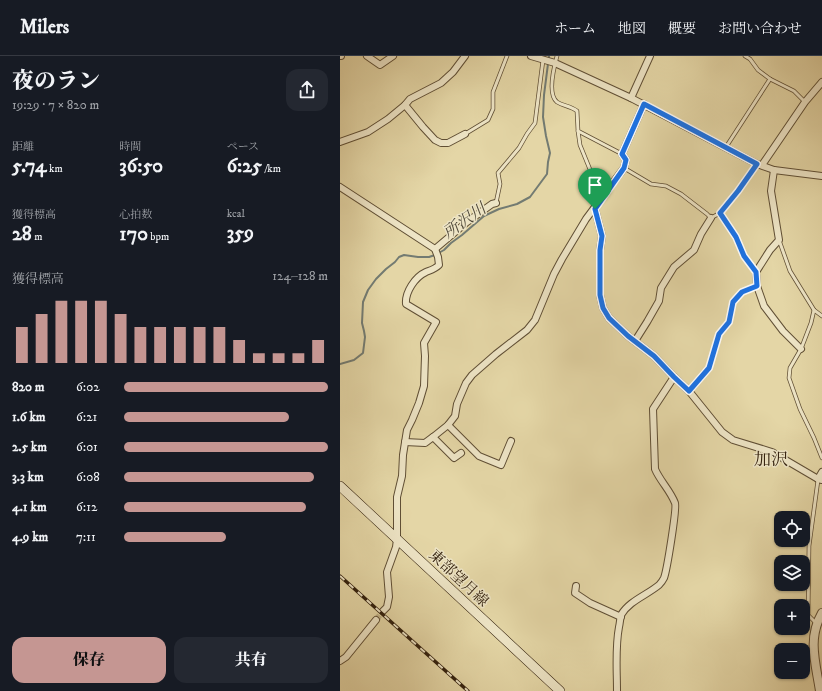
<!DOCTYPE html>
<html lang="ja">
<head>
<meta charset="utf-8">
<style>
	:root { --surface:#171b24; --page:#242831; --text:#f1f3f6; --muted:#9ea1a6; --line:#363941; --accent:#c59692 }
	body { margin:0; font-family:"IM FELL DW Pica","Noto Serif JP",serif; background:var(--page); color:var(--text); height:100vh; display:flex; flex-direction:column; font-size:15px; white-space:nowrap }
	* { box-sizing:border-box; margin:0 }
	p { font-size:13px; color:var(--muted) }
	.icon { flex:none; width:22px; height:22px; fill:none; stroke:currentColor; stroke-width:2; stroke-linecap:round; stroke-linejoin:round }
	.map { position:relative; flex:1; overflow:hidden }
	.panel { display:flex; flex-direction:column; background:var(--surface); width:340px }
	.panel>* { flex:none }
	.controls { position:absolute; left:434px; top:455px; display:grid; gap:8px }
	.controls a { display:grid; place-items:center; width:36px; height:36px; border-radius:8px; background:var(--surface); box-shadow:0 1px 3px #0004; font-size:20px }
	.pin { position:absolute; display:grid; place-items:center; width:34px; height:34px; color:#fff; margin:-41px -17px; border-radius:50% 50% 50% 0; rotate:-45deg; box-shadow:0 0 4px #0007 }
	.pin .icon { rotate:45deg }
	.round { display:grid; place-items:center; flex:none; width:42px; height:42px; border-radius:12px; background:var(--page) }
	.head { display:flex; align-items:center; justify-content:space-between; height:68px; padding:0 12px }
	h1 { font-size:22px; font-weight:800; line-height:30px }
	.stats { display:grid; grid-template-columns:repeat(3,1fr); gap:6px; height:68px; padding:4px 12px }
	.stats div { display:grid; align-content:center }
	.stats b { font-size:20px; font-weight:800 }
	.stats small { font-size:11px; font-weight:400 }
	.stats p { font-size:11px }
	.chart { height:112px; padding:8px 12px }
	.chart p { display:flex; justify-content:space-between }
	.chart svg { width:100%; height:72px; margin-top:4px; stroke:var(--accent); stroke-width:6 }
	.button { display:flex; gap:8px; margin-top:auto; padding:8px 12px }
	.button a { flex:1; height:46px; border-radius:12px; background:var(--accent); color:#111; font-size:16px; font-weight:800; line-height:46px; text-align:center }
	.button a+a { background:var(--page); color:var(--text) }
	ul { padding:0 12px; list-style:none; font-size:13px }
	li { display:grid; grid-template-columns:64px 48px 1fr; align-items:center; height:30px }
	li i { height:10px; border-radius:5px; background:var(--accent) }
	header { display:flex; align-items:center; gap:24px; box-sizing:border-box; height:56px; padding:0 20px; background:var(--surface); border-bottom:1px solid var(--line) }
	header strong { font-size:19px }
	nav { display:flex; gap:22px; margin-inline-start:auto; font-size:14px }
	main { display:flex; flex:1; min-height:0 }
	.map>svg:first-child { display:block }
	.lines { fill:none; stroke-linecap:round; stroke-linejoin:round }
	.stream { stroke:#737b72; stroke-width:2 }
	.minor-tunnel { stroke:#c1b288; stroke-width:6; stroke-dasharray:6 3; stroke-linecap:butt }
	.service-casing { stroke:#604f35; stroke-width:4.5 }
	.minor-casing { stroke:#604f35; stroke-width:8 }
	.tertiary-casing { stroke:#604f35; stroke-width:10 }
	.secondary-casing { stroke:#34220f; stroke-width:10 }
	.service { stroke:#ede4c5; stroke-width:3 }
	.minor { stroke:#ede4c5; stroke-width:6 }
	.tertiary { stroke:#ede4c5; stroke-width:8 }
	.secondary { stroke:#ede4c5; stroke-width:9 }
	.rail-casing { stroke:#34220f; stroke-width:3.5 }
	.rail { stroke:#ede4c5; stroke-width:2; stroke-dasharray:6; stroke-linecap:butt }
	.route-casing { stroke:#fff; stroke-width:8 }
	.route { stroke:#1a73e8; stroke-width:5 }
	.labels { text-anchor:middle; stroke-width:3; stroke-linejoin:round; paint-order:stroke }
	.street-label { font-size:15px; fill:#34220f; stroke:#ede4c5 }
	.water-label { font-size:16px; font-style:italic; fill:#4e4738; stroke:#ede4c5 }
	.quarter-label { font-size:17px; fill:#34220f; stroke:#ede4c5 }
</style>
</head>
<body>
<header>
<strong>Milers</strong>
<nav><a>ホーム</a><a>地図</a><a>概要</a><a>お問い合わせ</a></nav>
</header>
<main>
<section class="panel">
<div class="head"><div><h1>夜のラン</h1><p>19:29 · 7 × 820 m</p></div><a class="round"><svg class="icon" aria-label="share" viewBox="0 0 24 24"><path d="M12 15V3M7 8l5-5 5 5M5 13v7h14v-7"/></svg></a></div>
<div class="stats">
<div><p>距離</p><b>5.74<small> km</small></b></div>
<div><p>時間</p><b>36:50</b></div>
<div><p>ペース</p><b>6:25<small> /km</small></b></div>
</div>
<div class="stats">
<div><p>獲得標高</p><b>28<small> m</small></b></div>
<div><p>心拍数</p><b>170<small> bpm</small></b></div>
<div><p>kcal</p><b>359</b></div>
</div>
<div class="chart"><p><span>獲得標高</span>124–128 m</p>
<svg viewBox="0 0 160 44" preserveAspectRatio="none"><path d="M5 44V22M15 44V14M25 44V6M35 44V6M45 44V6M55 44V14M65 44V22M75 44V22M85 44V22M95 44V22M105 44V22M115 44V30M125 44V38M135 44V38M145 44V38M155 44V30"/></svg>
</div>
<ul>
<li><b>820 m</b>6:02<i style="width:100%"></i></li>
<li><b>1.6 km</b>6:21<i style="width:81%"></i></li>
<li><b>2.5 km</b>6:01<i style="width:100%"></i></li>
<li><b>3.3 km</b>6:08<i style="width:93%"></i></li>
<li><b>4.1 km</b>6:12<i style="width:89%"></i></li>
<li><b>4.9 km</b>7:11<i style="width:50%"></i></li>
</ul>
<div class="button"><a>保存</a><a>共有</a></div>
</section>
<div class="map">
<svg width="482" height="635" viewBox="0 0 482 635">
	<rect width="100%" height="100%" fill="#e4d6a6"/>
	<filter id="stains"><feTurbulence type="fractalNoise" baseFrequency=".005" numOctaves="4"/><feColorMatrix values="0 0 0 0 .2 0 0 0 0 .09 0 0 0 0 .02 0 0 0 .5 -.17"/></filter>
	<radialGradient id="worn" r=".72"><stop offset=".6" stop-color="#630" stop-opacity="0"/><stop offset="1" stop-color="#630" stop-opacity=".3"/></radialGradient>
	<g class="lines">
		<polyline class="stream" points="0,308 14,304 23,297 25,281 24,275 22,267 23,246 28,234 36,223 46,213 55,206 59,201 64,199 78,201 89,201 95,199 104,194 111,187 122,179 144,160 159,153 177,148 190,141 207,118 208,106 210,97 206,80 203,61 204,39 209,0"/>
		<polyline class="minor-tunnel" points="36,564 43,555"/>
		<defs>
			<g id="service">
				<path d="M217,0C214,11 207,38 217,46C223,50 231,50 237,55L238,75L282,98"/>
				<polyline points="405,0 410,3 418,14 430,23 454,35 465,46"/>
				<polyline points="238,75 240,89 251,116 254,139 255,151"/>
				<polyline points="125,78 148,64 153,53 153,36 167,0"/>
				<polyline points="386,91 430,23"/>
				<polyline points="284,112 311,128 326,130 341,138 367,158 371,162 380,157 398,135 417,108"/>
				<polyline points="156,147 160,128 158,117 179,92 187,78 195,67 203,4"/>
				<polyline points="380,157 396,181 404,200 416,216"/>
				<polyline points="439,184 450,215 474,254 471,267 461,293 450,312 449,322 460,353 474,382 482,402"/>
				<polyline points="474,254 482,260"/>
				<polyline points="349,335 369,312 379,278 389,266 393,246 402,236 417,230"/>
				<polyline points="477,568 468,559 469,490 478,424"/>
			</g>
			<g id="minor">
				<polyline points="0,0 1,0"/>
				<polyline points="27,0 40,9 53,0"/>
				<polyline points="191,0 215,7 291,42 417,108 434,114 482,120"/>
				<polyline points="291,42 310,0"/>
				<polyline points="65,49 83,71 95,84 101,87 108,87 125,78"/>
				<polyline points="0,86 28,76 48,63 65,49 70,43 101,27 113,16 125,0"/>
				<polyline points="422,109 465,46 482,26"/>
				<polyline points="434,114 431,135 439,184 430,194 416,216 417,230 424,250 443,275 461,293"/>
				<path d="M0,131L95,193L98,201L99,209C95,213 91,214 86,216C75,221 65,236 66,248L96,266L84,287L85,300L84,330L79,347L72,364L67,374L63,399L62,420L57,441V483L56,491L47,516L49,541L47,551L43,555"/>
				<polyline points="255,153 262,180 260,194 260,239 263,252 269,262 288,280 314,300 334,321 349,335 382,376 393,384 432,396 478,423 482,424"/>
				<polyline points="95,193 127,166 152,148 156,147"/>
				<polyline points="295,285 307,266 319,245 321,232 334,211 354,194 361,178 371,162"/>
				<polyline points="108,369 139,400 161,409 171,385"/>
				<polyline points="93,381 114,402 121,397"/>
				<polyline points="65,386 85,387 93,381 108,369 115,360 117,348 126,327 132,319 156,298 187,274 195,264 214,218 222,203 246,163 284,112 286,104 282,98 304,48"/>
				<polyline points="478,423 482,416"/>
				<polyline points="236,530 235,537 250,547 281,561"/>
				<polyline points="0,605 6,601 36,564"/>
				<path d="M277,635C277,614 275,592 279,571C280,567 280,563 281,559C289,545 307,539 319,529C321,527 323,524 324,522C327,514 337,452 335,447C330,434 320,425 315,413L313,353L334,321"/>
			</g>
			<path id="tertiary" d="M480,635C476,608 467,583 482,557"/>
			<polyline id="secondary" points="0,430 220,635"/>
		</defs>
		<use href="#service" class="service-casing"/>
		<use href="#minor" class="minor-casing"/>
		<use href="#tertiary" class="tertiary-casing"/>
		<use href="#secondary" class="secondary-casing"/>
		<use href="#service" class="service"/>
		<use href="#minor" class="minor"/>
		<use href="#tertiary" class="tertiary"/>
		<use href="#secondary" class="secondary"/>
		<defs>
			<polyline id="rail" points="0,520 128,635"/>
		</defs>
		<use href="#rail" class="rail-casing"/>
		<use href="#rail" class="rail"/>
	</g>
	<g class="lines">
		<defs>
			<polygon id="route" points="304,48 417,108 398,135 380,157 396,181 404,200 416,216 417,230 402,236 393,246 389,266 379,278 369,312 349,335 334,321 314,300 288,280 269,262 263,252 260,239 260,194 262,180 255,153 284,112 286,104 282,98"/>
		</defs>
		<use href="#route" class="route-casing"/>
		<use href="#route" class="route"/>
	</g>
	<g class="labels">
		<g class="street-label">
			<text transform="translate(119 522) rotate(43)" y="5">東部望月線</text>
		</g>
		<g class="water-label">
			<text transform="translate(124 164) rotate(-35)" y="6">所沢川</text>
		</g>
		<g class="quarter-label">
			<text x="431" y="409">加沢</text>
		</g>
	</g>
	<rect width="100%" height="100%" filter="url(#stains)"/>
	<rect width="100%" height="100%" fill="url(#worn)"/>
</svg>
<div class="controls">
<a><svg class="icon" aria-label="locate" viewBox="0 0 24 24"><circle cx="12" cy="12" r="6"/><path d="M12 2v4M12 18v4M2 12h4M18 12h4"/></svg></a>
<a><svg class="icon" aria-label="layers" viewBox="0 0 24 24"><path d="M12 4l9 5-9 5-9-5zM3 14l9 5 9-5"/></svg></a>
<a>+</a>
<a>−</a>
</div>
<div class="pin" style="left:255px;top:153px;background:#1e9e55"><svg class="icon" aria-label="arrive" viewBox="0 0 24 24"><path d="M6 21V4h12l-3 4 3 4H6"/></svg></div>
</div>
</main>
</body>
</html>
